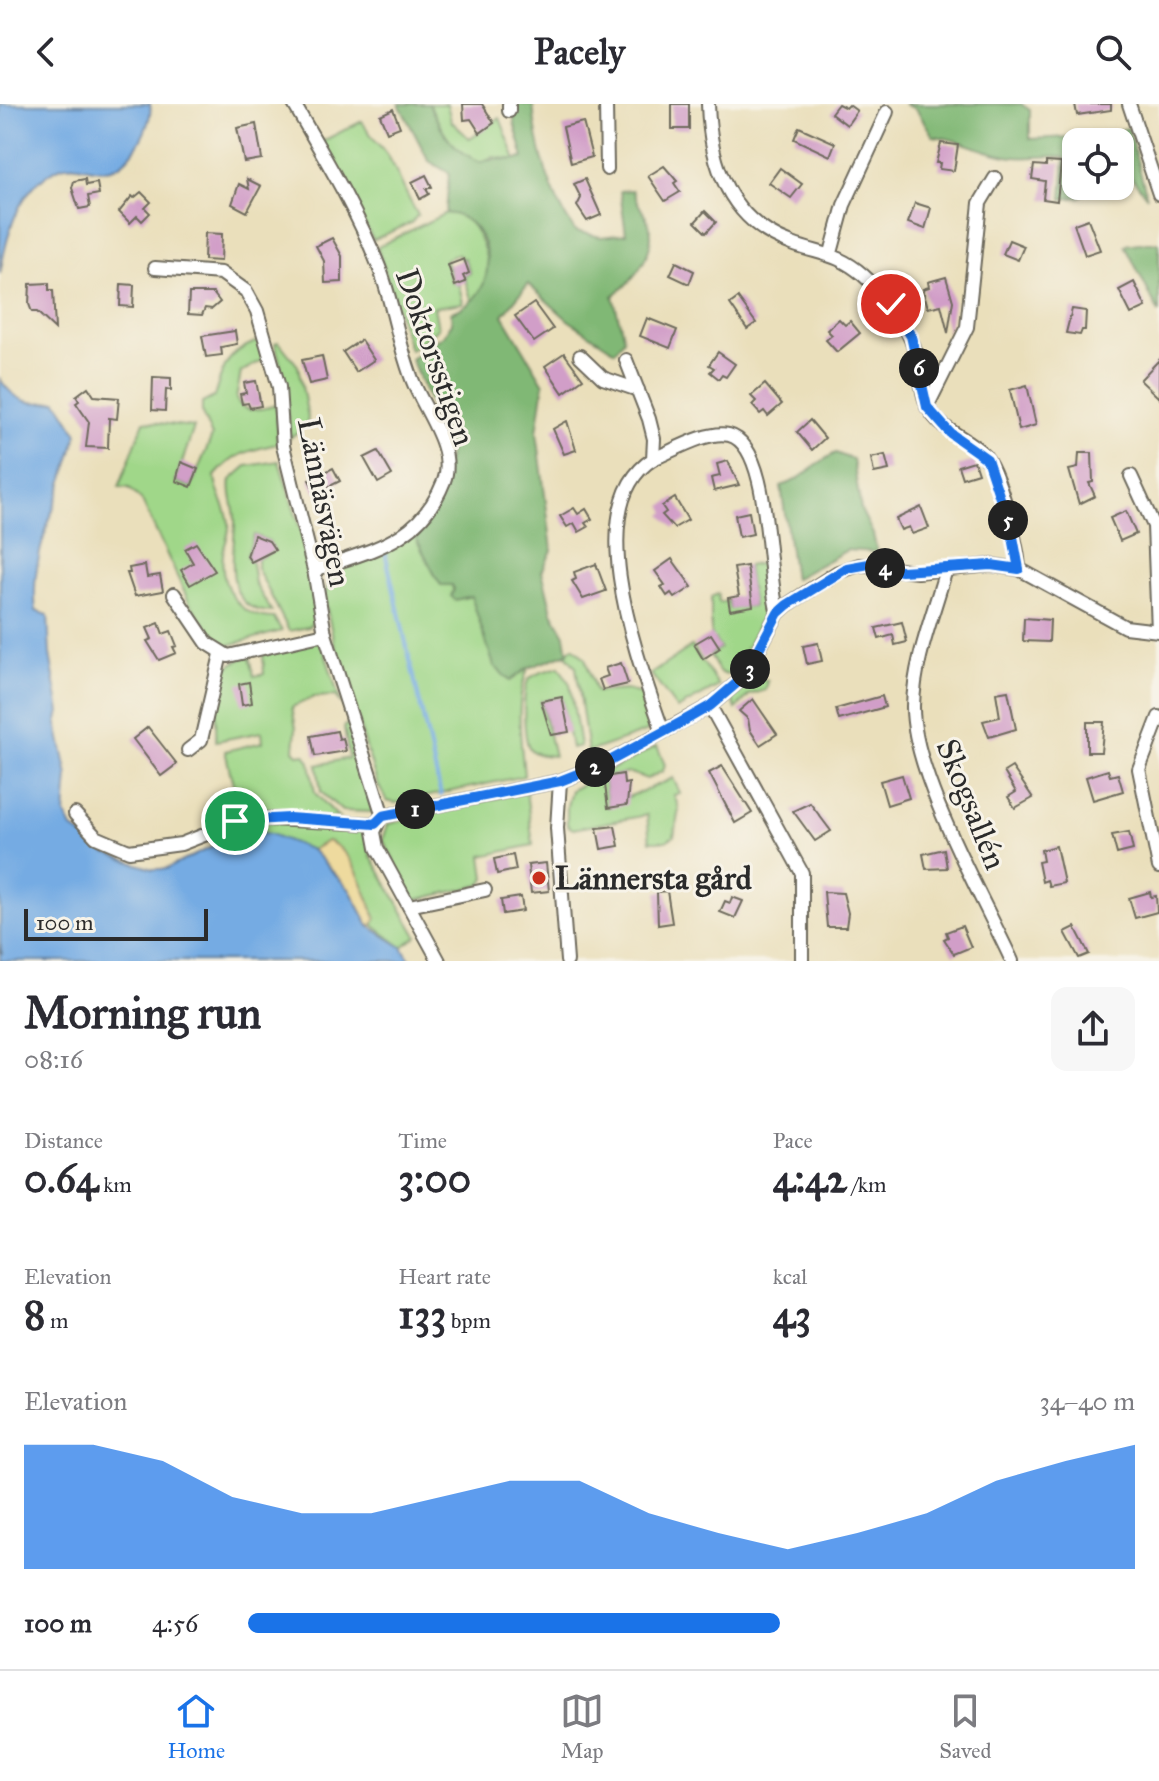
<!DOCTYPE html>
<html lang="en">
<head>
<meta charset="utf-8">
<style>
	:root { --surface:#fff; --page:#f7f7f7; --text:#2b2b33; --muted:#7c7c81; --line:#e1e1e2; --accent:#1a73e8 }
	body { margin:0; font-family:"IM FELL Great Primer",serif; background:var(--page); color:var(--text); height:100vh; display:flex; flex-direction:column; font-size:30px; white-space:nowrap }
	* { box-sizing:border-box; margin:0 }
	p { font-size:26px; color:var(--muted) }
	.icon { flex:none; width:44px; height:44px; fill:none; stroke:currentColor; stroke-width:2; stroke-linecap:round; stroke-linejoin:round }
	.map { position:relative; height:857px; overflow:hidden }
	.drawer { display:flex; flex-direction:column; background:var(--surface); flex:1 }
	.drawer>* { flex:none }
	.buttons { position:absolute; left:1062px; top:24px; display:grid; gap:16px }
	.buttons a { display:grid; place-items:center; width:72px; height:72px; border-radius:16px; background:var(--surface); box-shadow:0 2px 6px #0004; font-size:40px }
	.scale { position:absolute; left:24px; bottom:20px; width:184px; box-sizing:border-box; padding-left:8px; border:4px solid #2b2b2b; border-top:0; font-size:22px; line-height:28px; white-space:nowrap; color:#2b2b2b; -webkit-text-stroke:6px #f7f3e8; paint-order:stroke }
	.pin { position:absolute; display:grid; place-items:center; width:68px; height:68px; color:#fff; margin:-34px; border:4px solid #fff; border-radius:50%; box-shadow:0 2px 8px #0007 }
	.km { position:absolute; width:40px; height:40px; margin:-20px; border-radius:50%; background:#222; color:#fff; font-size:22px; line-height:40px; text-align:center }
	.round { display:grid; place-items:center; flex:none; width:84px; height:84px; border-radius:16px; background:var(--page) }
	.overview { display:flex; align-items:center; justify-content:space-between; height:136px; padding:0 24px }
	h1 { font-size:44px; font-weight:700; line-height:60px }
	.stats { display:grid; grid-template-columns:repeat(3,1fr); gap:12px; height:136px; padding:8px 24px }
	.stats div { display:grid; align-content:center }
	.stats b { font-size:40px; font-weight:700 }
	.stats small { font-size:22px; font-weight:400 }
	.stats p { font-size:22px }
	.chart { height:224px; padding:16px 24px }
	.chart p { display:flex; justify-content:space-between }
	.chart svg { width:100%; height:144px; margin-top:8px; fill:var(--accent); opacity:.7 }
	ul { padding:0 24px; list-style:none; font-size:26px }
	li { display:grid; grid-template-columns:128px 96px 1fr; align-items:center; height:60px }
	li i { height:20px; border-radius:10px; background:var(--accent) }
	header { display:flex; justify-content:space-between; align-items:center; height:104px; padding:0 24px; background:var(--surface); font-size:36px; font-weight:700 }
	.tabs { display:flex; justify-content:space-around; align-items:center; height:112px; border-top:2px solid var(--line); background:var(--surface); font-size:22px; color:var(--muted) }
	.tabs a { display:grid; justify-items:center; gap:4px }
	.tabs .on { color:var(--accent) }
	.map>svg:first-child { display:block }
	.green { fill:#a0d789; stroke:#66815a; stroke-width:2 }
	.forest { fill:#80b875; stroke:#567250; stroke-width:2 }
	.sand { fill:#eeda9e; stroke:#8c8264; stroke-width:2 }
	.water { fill:#74abe3; stroke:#506b87; stroke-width:2 }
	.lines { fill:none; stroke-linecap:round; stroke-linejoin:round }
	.stream { stroke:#74abe3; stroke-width:4 }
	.ferry { stroke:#45586b; stroke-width:2; stroke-dasharray:10 8; stroke-linecap:butt }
	.building { fill:#d19ec8 }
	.minor-casing { stroke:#6e6a5d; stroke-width:16 }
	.minor { stroke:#fff; stroke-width:12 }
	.route-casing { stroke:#fff; stroke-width:16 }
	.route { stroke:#1a73e8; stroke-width:10 }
	.poi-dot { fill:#c8321e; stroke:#f7f3e8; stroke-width:3 }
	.labels { text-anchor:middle; stroke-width:6; stroke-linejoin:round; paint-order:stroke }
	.street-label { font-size:32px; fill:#2b2b2b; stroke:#f7f3e8 }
	.poi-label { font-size:32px; font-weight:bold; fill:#2b2b2b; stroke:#f7f3e8; text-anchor:start }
</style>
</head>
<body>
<header><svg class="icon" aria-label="back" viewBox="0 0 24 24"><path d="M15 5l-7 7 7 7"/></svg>Pacely<svg class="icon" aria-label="search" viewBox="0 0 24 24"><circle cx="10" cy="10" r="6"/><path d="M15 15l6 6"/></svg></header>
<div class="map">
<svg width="1159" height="857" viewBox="0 0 1159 857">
	<rect width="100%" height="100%" fill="#f7f3e8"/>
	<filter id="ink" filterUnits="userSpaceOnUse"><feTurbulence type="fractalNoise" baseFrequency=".0125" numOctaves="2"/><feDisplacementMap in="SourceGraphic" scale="16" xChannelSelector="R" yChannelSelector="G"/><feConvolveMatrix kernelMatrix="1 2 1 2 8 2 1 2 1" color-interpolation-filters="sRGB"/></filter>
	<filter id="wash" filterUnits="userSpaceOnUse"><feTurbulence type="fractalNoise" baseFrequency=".006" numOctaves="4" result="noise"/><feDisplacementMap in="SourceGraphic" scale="32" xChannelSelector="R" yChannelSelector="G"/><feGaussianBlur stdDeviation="1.8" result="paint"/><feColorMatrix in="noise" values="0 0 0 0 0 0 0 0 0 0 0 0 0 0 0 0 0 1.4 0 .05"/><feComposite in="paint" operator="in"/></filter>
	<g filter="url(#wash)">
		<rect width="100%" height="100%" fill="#eadfbb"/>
		<g class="green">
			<path d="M429,0H447L451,17L470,35L500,14L516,56L493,53L481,58C451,46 443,28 429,0Z"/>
			<path d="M362,17C370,33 384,44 392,59C401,77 407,94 418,111L411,119L373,136L321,38Z"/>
			<path d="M446,109L461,110C484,128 501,179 472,198L464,172L470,169L464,154L461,155L458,150L445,155L452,178L459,181L463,199L434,203L438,224L410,246L377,143Z"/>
			<path d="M255,238L262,239L265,255L241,268L236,295C245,312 261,305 276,301L277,340C250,346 233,350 215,372C216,392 228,403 229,420C230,430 224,440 223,450C219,484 240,514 274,514L282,527L225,542L220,541L189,498L142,397L129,384L119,383L144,317L194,323L176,377L191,383L212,332L202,310V299L214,293C223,265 224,251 255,238Z"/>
			<polygon points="279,238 298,262 308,313 307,320 290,334 283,271 275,239"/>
			<path d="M279,357L309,453L318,514L308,523L289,527L257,464V455L274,446L269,437L254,431L247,452L252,459L255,480L272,508C221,507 234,452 235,419C236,404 228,392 231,376L247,362Z"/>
			<path d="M415,432L437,475L441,481H452L455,496L471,492L510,577L528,564C514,598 521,636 524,672L396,699L387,697L377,679L334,538L324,492L331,473L343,459Z"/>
			<path d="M763,459C765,472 768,486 766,498C763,514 739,563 726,571L719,568L710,551L720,544L711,530V493L718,490L719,499L728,497L730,505L753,502L747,462Z"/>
			<path d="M315,536L322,539L341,600L335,592L314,593L292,603L296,624L294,646L299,651L305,650L310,658L315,689L339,714L254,710C233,699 231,668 225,647L263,638L262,628L216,637C218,597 206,564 250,552L254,572L264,570L263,552L269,547Z"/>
			<polygon points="692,542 719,582 677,605 651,570"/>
			<polygon points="573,543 585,554 596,588 627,586 642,590 651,616 648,627 588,648 576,563 565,550"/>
			<path d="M559,563L570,580L580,642L571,644L562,594L541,597L554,652C546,651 536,652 530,645C523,635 522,585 529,575C536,568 550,566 559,563Z"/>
			<polygon points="753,574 768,577 766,586 749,591 736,605 732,594"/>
			<polygon points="349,619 372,704 372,708 342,707 321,688 317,661 349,654 344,623"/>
			<path d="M657,642L665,661L663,667L647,675L630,669L604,673L608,703C628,690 651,686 673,674L680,689L674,691L679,705L674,732L666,737H650L647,711L573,725L567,721V702L571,686Z"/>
			<polygon points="526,687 533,741 482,752 485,774 481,781 415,796 383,736 388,720"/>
			<polygon points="261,717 363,723 371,752 417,832 402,843 373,821 376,815 360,774 333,739 327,737 312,746 255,727"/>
		</g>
		<g class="forest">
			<path d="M399,0H429C443,28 451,46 481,58C496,52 508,58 524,54L514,18V0H533C536,42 550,92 575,127L601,133L626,130L620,87L632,86C636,97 642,106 647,115C661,145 634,176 613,192L624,235L615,247L568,216L528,180L503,211L544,280L537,328L552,446L542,467L552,508L565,531L568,549L528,564L510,577L494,562L471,492L455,496L451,492L454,485L452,481H441L437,475L415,432L437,400L450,345L411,255L444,231L452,219L451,208C504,194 496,114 446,109L449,69L429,57Z"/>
			<path d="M904,0H1021L1030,6V35L1093,32L1128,24L1147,93L1131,73L1120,72V38H1076V82H1095L1080,93L1062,95L1065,54C1047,50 1032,55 1014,53C983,50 964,35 933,32L916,5Z"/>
			<polygon points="1139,139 1159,139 1159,209 1125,141"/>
			<path d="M836,349L853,356L861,406L873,430L877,448L847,446L794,475L781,382C802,377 816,358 836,349Z"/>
		</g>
		<path class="sand" d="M327,737C354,745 367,792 376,815L373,821L369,822L350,786L312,746Z"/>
		<g class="water">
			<path d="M0,0H150C154,19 132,59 111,65C93,70 76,55 57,65C17,84 7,131 0,170Z"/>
			<path d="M0,275C15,298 31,302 57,297L77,329C65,388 28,445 36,507L48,511L50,550L60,608L57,620L68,672L65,710L72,724L106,749L152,765H166L245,727L271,730L312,746L350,786L369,822L402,843L411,857H0Z"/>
		</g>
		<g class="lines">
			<g class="stream">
				<polyline points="385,448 441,691"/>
				<polyline points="363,667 371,696"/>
			</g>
			<polyline class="ferry" points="0,840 4,857"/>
		</g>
		<g id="blocks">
			<g class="building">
				<polygon points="463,0 482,0 494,19 480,29 471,15 464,16"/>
				<rect x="672" y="0" width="17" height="25"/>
				<polygon points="838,0 846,4 849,1 857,7 847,21 831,9"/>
				<polygon points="1075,0 1111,0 1111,6 1077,11"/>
				<polygon points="393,5 400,23 387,28 380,11"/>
				<polygon points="583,18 592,53 571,59 563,23"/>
				<polygon points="256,20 262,55 244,58 237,24"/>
				<polygon points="799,23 835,39 830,52 794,35"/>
				<polygon points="941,39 958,41 954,67 939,65 940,59 936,59"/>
				<polygon points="1046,58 1061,59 1057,97 1043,95 1045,77 1032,75 1034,61 1046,62"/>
				<polygon points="664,62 677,77 674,79 680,88 665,97 648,72"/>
				<polygon points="780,64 802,80 791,94 769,79"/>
				<polygon points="426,71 432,83 426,85 429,90 420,95 412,78"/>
				<polygon points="85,75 86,81 97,79 99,90 88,92 90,103 79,105 72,84 74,77"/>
				<polygon points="247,75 261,82 247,108 232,100 239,80 249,85"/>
				<polygon points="585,75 601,111 587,117 577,102 581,94 574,80"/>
				<polygon points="141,88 151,98 145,104 150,109 142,117 137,112 130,119 119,108 132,92 134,94"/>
				<polygon points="915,99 931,104 925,125 908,119"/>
				<polygon points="705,107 716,118 706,129 695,118"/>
				<polygon points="1088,115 1100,146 1085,151 1074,120"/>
				<polygon points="205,129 222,130 221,157 204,156"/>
				<polygon points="332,134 342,152 342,178 325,179 324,157 316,142"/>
				<polygon points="1009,136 1024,142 1018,156 1003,150"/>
				<polygon points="464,155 469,169 463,172 466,178 455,182 448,161"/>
				<polygon points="676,158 694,167 689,180 670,171"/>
				<polygon points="946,173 953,197 948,229 941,201 928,204 923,185 929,183 928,178"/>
				<polygon points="1134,178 1146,203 1131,210 1119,186"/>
				<polygon points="49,179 49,186 53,186 55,225 37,208 32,208 29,200 30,180"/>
				<polygon points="121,180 134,181 133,203 120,202"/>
				<polygon points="189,189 213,189 220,198 212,205 205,204 202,211 188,210"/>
				<polygon points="738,194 756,219 747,225 730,200"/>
				<polygon points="534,199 553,225 534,238 515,212"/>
				<polygon points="1072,205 1086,207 1085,226 1082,226 1080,231 1066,229"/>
				<polygon points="647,214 677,226 670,244 640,232"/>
				<polygon points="839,215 845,221 850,217 860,229 837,248 826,236 832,231 827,226"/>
				<polygon points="235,227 237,240 221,243 222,251 206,253 202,232"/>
				<polygon points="361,236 374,256 356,268 343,248"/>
				<polygon points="718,248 735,260 726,273 722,271 719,275 710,268 714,264 709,261"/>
				<polygon points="564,249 583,275 563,289 545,262"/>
				<polygon points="322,252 327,276 309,280 302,256"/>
				<polygon points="1159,256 1159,294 1140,276"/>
				<polygon points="153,273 171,274 171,286 166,285 165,307 152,306"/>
				<polygon points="256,277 261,302 250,304 248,299 242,300 240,290 246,289 244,279"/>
				<polygon points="765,280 782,300 768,312 764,307 760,310 752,301 756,297 751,292"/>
				<polygon points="1027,281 1036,321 1019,326 1010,286"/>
				<polygon points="88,283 94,292 119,294 117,315 109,314 108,344 86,343 89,318 76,299 79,297 76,292"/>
				<polygon points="810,316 825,334 812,346 797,328"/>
				<polygon points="567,317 576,346 564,350 553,325"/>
				<polygon points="378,347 392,371 378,379 364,354"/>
				<polygon points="1079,349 1092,349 1093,378 1089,379 1095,392 1079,400 1069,366 1078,364"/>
				<polygon points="885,351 889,366 874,369 871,354"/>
				<polygon points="728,357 739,381 714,387 711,374 720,372 717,360"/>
				<polygon points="974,357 978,369 962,374 958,362"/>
				<polygon points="181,358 198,365 191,383 176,377"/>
				<polygon points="333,364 340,377 316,389 309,376"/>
				<polygon points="675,394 688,416 674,424 662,411 666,408 662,402"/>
				<polygon points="921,403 929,424 912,430 909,423 901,426 896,415"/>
				<polygon points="574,404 578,410 586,405 592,415 585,419 588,423 579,428 574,419 567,423 560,412"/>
				<polygon points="1126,407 1136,430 1120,437 1110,414"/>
				<polygon points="749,408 753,430 739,433 735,411"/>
				<polygon points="254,431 269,437 275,446 251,458 247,452"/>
				<polygon points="196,439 215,467 190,481 181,466 193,459 185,445"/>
				<polygon points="672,455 692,483 675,494 671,489 667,492 661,483 665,481 655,467"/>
				<polygon points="596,460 606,487 583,495 572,477 576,475 574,468"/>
				<polygon points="145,461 147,473 160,471 163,487 135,492 127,469 130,469 129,464"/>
				<polygon points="747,462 753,502 730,506 728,494 739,492 734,464"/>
				<polygon points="1024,514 1050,516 1049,538 1023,537"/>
				<polygon points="902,518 907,538 895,541 893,531 879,535 876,524"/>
				<polygon points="159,519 163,530 171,527 177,542 173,543 176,549 159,556 147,537 152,535 147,524"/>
				<polygon points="711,530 720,544 703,555 694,540"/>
				<polygon points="818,539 822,557 807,560 803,542"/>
				<polygon points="621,559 628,580 603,586 599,575 608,572 605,564"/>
				<polygon points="249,578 252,599 242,601 239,580"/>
				<polygon points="1008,587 1016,625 989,633 983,617 1000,613 996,589"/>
				<polygon points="882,592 885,603 839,616 836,605"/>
				<polygon points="562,593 569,628 551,631 541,597"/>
				<polygon points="753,595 777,630 760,641 750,626 748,615 739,607"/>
				<polygon points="1087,618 1104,618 1101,648 1087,648"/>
				<polygon points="148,623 177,660 161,672 133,635"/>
				<polygon points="337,627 339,635 343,634 346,647 315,652 311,632"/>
				<polygon points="722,662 752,709 735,719 709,669"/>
				<polygon points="1012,663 1033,694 1015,704 1008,693 1016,688 1004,668"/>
				<polygon points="1108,666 1110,672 1118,670 1123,687 1093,696 1086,673"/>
				<polygon points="623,670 624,680 629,679 627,701 608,704 604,673"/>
				<polygon points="902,671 909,694 887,701 880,677"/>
				<polygon points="810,699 831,727 815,737 793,707"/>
				<polygon points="615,722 619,742 601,745 597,724"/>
				<polygon points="1129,728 1133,746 1117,750 1112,731"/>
				<polygon points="1056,742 1064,779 1049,782 1047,776 1042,778 1038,758 1043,757 1041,746"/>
				<polygon points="944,745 947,764 926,765 923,750"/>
				<polygon points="513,751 516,766 497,770 494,755"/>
				<polygon points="546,759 549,787 531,789 528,761"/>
				<polygon points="667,787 672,819 658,821 657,788"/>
				<polygon points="824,788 843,789 848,809 846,823 827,823"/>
				<polygon points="1150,788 1151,793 1156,792 1157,808 1135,814 1129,794"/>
				<polygon points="521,793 523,807 503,810 501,796"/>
				<polygon points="732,793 743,797 735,814 720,808 725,797 730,799"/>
				<polygon points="962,822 971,843 954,850 944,835 948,833 946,828"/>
				<polygon points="1075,823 1089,850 1079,854 1065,828"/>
			</g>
		</g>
	</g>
	<g filter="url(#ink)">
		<use href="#blocks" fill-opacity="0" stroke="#6e6a5d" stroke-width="2"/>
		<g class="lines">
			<defs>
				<g id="minor">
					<path d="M294,0C324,52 357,107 379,163C394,201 398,242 414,280C425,307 456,346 444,377C420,439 370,446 314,466"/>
					<polyline points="509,0 509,7"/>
					<polyline points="606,0 607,65"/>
					<path d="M708,0C710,61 729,117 792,140C822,151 837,149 863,171C892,196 911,224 919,262C921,275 922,292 928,303C940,327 966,332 983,350C999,366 1018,441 1019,465"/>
					<polyline points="1129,0 1159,90"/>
					<polyline points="831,149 844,101 887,8"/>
					<polyline points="155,164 221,169 246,187 257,207 279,283 283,342 314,466 325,530 383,712"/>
					<polyline points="580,252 603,274 638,286"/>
					<path d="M626,256L649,315L654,335L653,355C578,402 641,563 663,628"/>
					<polyline points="927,303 967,223 980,99 995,74"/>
					<path d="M653,355C673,347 707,326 729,331C772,341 766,475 778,509"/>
					<polyline points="1131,372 1154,422 1158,527"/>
					<path d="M946,465C934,509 914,556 913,602C912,669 982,792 1012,857"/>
					<polyline points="174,490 207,539 228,552 325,530"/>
					<polyline points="710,602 802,769 802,857"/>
					<polyline points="1159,613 1139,665 1159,763"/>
					<polyline points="188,646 201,636 221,550"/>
					<polyline points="560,677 557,724 567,857"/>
					<polyline points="75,710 96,733 129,747 181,740 248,714 375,720"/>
					<polyline points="383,712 560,677 608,658 710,602 744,573 778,509 787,501 838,468 859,461 917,468 991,461 1019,465 1125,523 1159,527"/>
					<polyline points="380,714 374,728 377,744 439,857"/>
					<polyline points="409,802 485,786"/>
				</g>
			</defs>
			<use href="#minor" class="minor-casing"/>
			<use href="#minor" class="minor"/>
		</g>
	</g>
	<g class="lines" filter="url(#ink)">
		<defs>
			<polyline id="route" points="235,717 289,714 375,720 383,712 560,677 608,658 680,619 710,602 744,573 778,509 787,501 847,464 869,460 902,467 991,461 1019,465 1013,433 987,355 950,329 927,303 911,232 891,200"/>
		</defs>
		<use href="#route" class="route-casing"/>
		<use href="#route" class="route"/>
	</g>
	<circle class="poi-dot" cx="539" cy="774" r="8"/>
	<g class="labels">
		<g class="street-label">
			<text transform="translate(436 253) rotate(71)" y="11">Doktorsstigen</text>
			<text transform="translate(325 398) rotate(79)" y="11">Lännäsvägen</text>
			<text transform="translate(972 700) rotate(68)" y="11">Skogsallén</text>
		</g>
		<g class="poi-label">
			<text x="555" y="785">Lännersta gård</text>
		</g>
	</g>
</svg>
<div class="buttons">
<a><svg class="icon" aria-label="locate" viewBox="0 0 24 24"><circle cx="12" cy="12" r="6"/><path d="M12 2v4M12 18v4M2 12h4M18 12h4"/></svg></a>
</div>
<div class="scale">100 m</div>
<div class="pin" style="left:235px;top:717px;background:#1e9e55"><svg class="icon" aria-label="arrive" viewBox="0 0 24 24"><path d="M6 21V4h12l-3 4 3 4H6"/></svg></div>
<div class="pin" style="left:891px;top:200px;background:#d93025"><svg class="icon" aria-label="check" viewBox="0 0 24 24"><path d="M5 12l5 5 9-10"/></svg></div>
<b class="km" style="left:415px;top:705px">1</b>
<b class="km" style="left:595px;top:663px">2</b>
<b class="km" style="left:750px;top:565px">3</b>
<b class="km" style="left:885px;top:464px">4</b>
<b class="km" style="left:1008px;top:416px">5</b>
<b class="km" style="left:919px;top:264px">6</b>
</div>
<section class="drawer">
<div class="overview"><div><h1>Morning run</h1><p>08:16</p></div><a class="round"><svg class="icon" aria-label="share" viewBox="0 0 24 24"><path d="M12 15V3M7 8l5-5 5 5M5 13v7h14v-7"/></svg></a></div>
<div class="stats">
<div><p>Distance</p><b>0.64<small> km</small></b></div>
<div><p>Time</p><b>3:00</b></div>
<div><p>Pace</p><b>4:42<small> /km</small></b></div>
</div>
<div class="stats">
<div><p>Elevation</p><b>8<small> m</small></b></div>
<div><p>Heart rate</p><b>133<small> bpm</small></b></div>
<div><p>kcal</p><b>43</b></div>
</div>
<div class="chart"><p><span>Elevation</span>34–40 m</p>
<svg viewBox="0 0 160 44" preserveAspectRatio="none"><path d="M0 44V6L10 6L20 11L30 22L40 27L50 27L60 22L70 17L80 17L90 27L100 33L110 38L120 33L130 27L140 17L150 11L160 6V44z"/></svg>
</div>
<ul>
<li><b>100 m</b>4:56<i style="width:60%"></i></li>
</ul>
</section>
<nav class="tabs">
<a class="on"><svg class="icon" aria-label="home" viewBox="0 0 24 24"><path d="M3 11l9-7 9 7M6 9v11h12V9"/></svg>Home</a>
<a><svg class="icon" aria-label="map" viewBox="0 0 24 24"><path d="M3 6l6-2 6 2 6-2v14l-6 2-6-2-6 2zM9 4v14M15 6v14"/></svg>Map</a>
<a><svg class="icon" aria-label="saved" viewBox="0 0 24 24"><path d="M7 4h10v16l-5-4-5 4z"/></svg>Saved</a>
</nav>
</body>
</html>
